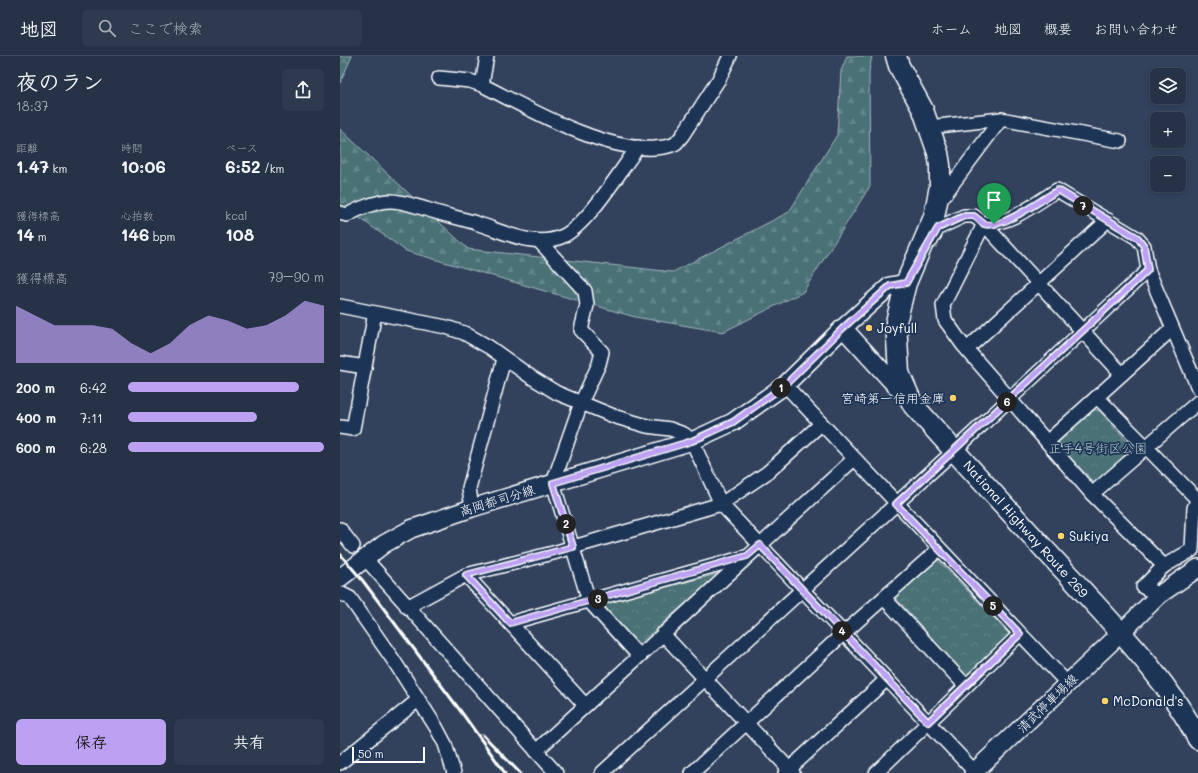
<!DOCTYPE html>
<html lang="ja">
<head>
<meta charset="utf-8">
<style>
	:root { --surface:#263246; --page:#2e3a4d; --text:#f1f3f6; --muted:#a4aab3; --line:#424d5f; --accent:#bca0f2 }
	body { margin:0; font-family:Mali,"Klee One",sans-serif; background:var(--page); color:var(--text); height:100vh; display:flex; flex-direction:column; font-size:15px; white-space:nowrap }
	* { box-sizing:border-box; margin:0 }
	p { font-size:13px; color:var(--muted) }
	.icon { flex:none; width:22px; height:22px; fill:none; stroke:currentColor; stroke-width:2; stroke-linecap:round; stroke-linejoin:round }
	.map { position:relative; flex:1; overflow:hidden }
	.panel { display:flex; flex-direction:column; background:var(--surface); width:340px }
	.panel>* { flex:none }
	.fabs { position:absolute; left:810px; top:12px; display:grid; gap:8px }
	.fabs a { display:grid; place-items:center; width:36px; height:36px; border-radius:6px; background:var(--surface); box-shadow:0 2px 6px #0003,0 0 0 1px var(--line); font-size:20px }
	.scale { position:absolute; left:12px; bottom:10px; width:73px; box-sizing:border-box; padding-left:4px; border:2px solid #fff; border-top:0; font-size:11px; line-height:14px; white-space:nowrap; color:#fff; -webkit-text-stroke:3px #1d3557; paint-order:stroke }
	.pin { position:absolute; display:grid; place-items:center; width:34px; height:34px; color:#fff; margin:-41px -17px; border-radius:50% 50% 50% 0; rotate:-45deg; box-shadow:0 0 4px #0007 }
	.pin .icon { rotate:45deg }
	.km { position:absolute; width:20px; height:20px; margin:-10px; border-radius:50%; background:#222; color:#fff; font-size:11px; line-height:20px; text-align:center }
	.round { display:grid; place-items:center; flex:none; width:42px; height:42px; border-radius:6px; background:var(--page) }
	.headline { display:flex; align-items:center; justify-content:space-between; height:68px; padding:0 16px }
	h1 { font-size:22px; font-weight:800; line-height:30px }
	.stats { display:grid; grid-template-columns:repeat(3,1fr); gap:6px; height:68px; padding:4px 16px }
	.stats div { display:grid; align-content:center }
	.stats b { font-size:17px; font-weight:800 }
	.stats small { font-size:11px; font-weight:400 }
	.stats p { font-size:11px }
	.chart { height:112px; padding:8px 16px }
	.chart p { display:flex; justify-content:space-between }
	.chart svg { width:100%; height:72px; margin-top:4px; fill:var(--accent); opacity:.7 }
	.button { display:flex; gap:8px; margin-top:auto; padding:8px 16px }
	.button a { flex:1; height:46px; border-radius:6px; background:var(--accent); color:#111; font-size:16px; font-weight:800; line-height:46px; text-align:center }
	.button a+a { background:var(--page); color:var(--text) }
	ul { padding:0 16px; list-style:none; font-size:13px }
	li { display:grid; grid-template-columns:64px 48px 1fr; align-items:center; height:30px }
	li i { height:10px; border-radius:5px; background:var(--accent) }
	header { display:flex; align-items:center; gap:24px; box-sizing:border-box; height:56px; padding:0 20px; background:var(--surface); border-bottom:1px solid var(--line) }
	header strong { font-size:19px }
	nav { display:flex; gap:22px; margin-inline-start:auto; font-size:14px }
	.search { width:280px; height:36px; background:var(--page); display:flex; align-items:center; gap:10px; box-sizing:border-box; padding:0 14px; border-radius:6px; color:var(--muted); font-size:15px }
	main { display:flex; flex:1; min-height:0 }
	.map>svg:first-child { display:block }
	.forest { fill:url(#forest-firs); stroke:#a4b8ba }
	.park { fill:url(#park-crowns); stroke:#a4b8ba }
	.lines { fill:none; stroke-linecap:round; stroke-linejoin:round }
	.minor-casing { stroke:#fff; stroke-width:16 }
	.major-casing { stroke:#fff; stroke-width:20 }
	.highway-casing { stroke:#fff; stroke-width:23 }
	.minor { stroke:#1d3557; stroke-width:13 }
	.major { stroke:#1d3557; stroke-width:17 }
	.highway { stroke:#1d3557; stroke-width:20 }
	.rail { stroke:#fff; stroke-width:3 }
	.route-casing { stroke:#fff; stroke-width:8 }
	.route { stroke:#bca0f2; stroke-width:5 }
	.poi-dot { fill:#ffd166; stroke:#1d3557; stroke-width:1.5 }
	.labels { text-anchor:middle; stroke-width:3.5; stroke-linejoin:round; paint-order:stroke }
	.poi-label { font-size:13px; fill:#fff; stroke:#1d3557; text-anchor:start }
	.park-label { font-size:13px; fill:#b6c6c8; stroke:#1d3557 }
	.street-label { font-size:13px; fill:#fff; stroke:#1d3557 }
</style>
</head>
<body>
<header>
<strong>地図</strong>
<div class="search"><svg class="icon" aria-label="search" viewBox="0 0 24 24"><circle cx="10" cy="10" r="6"/><path d="M15 15l6 6"/></svg>ここで検索</div>
<nav><a>ホーム</a><a>地図</a><a>概要</a><a>お問い合わせ</a></nav>
</header>
<main>
<section class="panel">
<div class="headline"><div><h1>夜のラン</h1><p>18:37</p></div><a class="round"><svg class="icon" aria-label="share" viewBox="0 0 24 24"><path d="M12 15V3M7 8l5-5 5 5M5 13v7h14v-7"/></svg></a></div>
<div class="stats">
<div><p>距離</p><b>1.47<small> km</small></b></div>
<div><p>時間</p><b>10:06</b></div>
<div><p>ペース</p><b>6:52<small> /km</small></b></div>
</div>
<div class="stats">
<div><p>獲得標高</p><b>14<small> m</small></b></div>
<div><p>心拍数</p><b>146<small> bpm</small></b></div>
<div><p>kcal</p><b>108</b></div>
</div>
<div class="chart"><p><span>獲得標高</span>79–90 m</p>
<svg viewBox="0 0 160 44" preserveAspectRatio="none"><path d="M0 44V9L10 15L20 21L30 21L40 21L50 23L60 32L70 38L80 32L90 21L100 15L110 18L120 23L130 21L140 15L150 6L160 9V44z"/></svg>
</div>
<ul>
<li><b>200 m</b>6:42<i style="width:87%"></i></li>
<li><b>400 m</b>7:11<i style="width:66%"></i></li>
<li><b>600 m</b>6:28<i style="width:100%"></i></li>
</ul>
<div class="button"><a>保存</a><a>共有</a></div>
</section>
<div class="map">
<svg width="858" height="717" viewBox="0 0 858 717">
	<defs>
		<pattern id="forest-firs" width="22" height="20" patternUnits="userSpaceOnUse"><rect width="22" height="20" fill="#487176"/><path d="M5 1l3.5 6h-7zM16 11l3.5 6h-7z" fill="#63868b"/></pattern>
		<pattern id="park-crowns" width="20" height="18" patternUnits="userSpaceOnUse"><rect width="20" height="18" fill="#487176"/><path d="M2 6a3 3 0 1 1 6 0M12 15a3 3 0 1 1 6 0" fill="none" stroke="#63868b"/></pattern>
	</defs>
	<rect width="100%" height="100%" fill="#32425d"/>
	<filter id="ink" filterUnits="userSpaceOnUse"><feTurbulence type="fractalNoise" baseFrequency=".025" numOctaves="2"/><feDisplacementMap in="SourceGraphic" scale="8" xChannelSelector="R" yChannelSelector="G"/><feConvolveMatrix kernelMatrix="1 2 1 2 8 2 1 2 1" color-interpolation-filters="sRGB"/></filter>
	<g filter="url(#ink)">
		<g class="forest">
			<polygon points="0,0 12,0 0,27"/>
			<polygon points="507,0 532,0 529,15 530,130 463,236 383,276 295,261 66,195 0,148 0,73 128,193 333,216 449,156 497,79 501,15"/>
		</g>
		<g class="park">
			<polygon points="754,354 759,354 793,392 793,396 756,429 719,389 718,385"/>
			<polygon points="596,502 670,579 626,621 555,541"/>
			<polygon points="378,518 297,590 260,548"/>
		</g>
		<g class="lines">
			<defs>
				<g id="minor">
					<path d="M99,22L130,25L142,29C190,53 261,95 315,92C322,91 331,91 336,87C338,85 340,82 342,80L379,23L390,0"/>
					<polyline points="142,29 147,0"/>
					<polyline points="589,71 661,63"/>
					<polyline points="599,146 661,63 780,85"/>
					<path d="M0,157L7,159C18,153 37,145 50,145C62,145 75,150 86,153C103,159 121,162 139,168C164,176 194,192 221,181C247,170 280,115 298,91"/>
					<polyline points="644,168 603,249 605,264 623,289 752,438 824,510 803,531 819,539"/>
					<path d="M644,168C671,168 695,148 717,134L797,182L804,190L808,214L858,332"/>
					<polyline points="199,185 245,235 247,249 241,274 262,296 259,308 241,347 213,427 249,545 299,600"/>
					<polyline points="591,185 598,172 624,160 634,160 644,168 782,318"/>
					<polyline points="0,250 106,271 124,277 149,291 191,321 217,337 276,361 307,370 330,373 344,378 352,385 381,448 635,716"/>
					<polyline points="627,293 768,164"/>
					<polyline points="0,307 25,311"/>
					<polyline points="445,329 727,627"/>
					<polyline points="757,341 857,443"/>
					<polyline points="0,371 13,373 35,257"/>
					<polyline points="707,386 832,273"/>
					<polyline points="752,438 858,346"/>
					<polyline points="132,452 129,432 164,303"/>
					<polyline points="0,473 13,490"/>
					<polyline points="31,509 216,717"/>
					<polyline points="824,510 852,494 854,452 858,442"/>
					<polyline points="126,519 245,649"/>
					<polyline points="0,537 10,542 54,605 96,671 105,688 114,717"/>
					<polyline points="544,542 626,630"/>
					<polyline points="67,551 126,519 213,497 381,448 428,416 481,368"/>
					<polyline points="170,567 405,501"/>
					<polyline points="323,578 453,717"/>
					<polyline points="196,695 514,403"/>
					<polyline points="0,707 78,644"/>
					<polyline points="262,717 614,395 808,214"/>
					<polyline points="352,717 504,577 599,493"/>
					<polyline points="445,717 547,623"/>
					<polyline points="536,717 680,578"/>
				</g>
				<g id="major">
					<polyline points="503,272 568,343"/>
					<polyline points="0,522 44,488 71,473 132,452 352,385 393,366 445,329 503,272 550,230 566,227"/>
					<polyline points="633,717 781,577 819,539 858,512"/>
				</g>
				<path id="highway" d="M556,0L559,10L583,54L598,97L600,109V130L594,161L566,227L556,266L559,317L573,349C626,408 679,466 733,524C778,574 827,623 858,683"/>
			</defs>
			<use href="#minor" class="minor-casing"/>
			<use href="#major" class="major-casing"/>
			<use href="#highway" class="highway-casing"/>
			<use href="#minor" class="minor"/>
			<use href="#major" class="major"/>
			<use href="#highway" class="highway"/>
			<g class="rail">
				<polyline points="0,498 23,525 122,657 165,717"/>
				<polyline points="143,679 180,717"/>
			</g>
		</g>
	</g>
	<g class="lines" filter="url(#ink)">
		<defs>
			<path id="route" d="M718,134L798,182L804,190L808,214L556,448L680,578L588,666L420,489L407,500L170,567L126,519L233,491L213,427L352,385L393,366L445,329L503,272L550,230L566,227L598,172L624,160H634C637,162 641,166 644,168C661,174 703,143 718,134Z"/>
		</defs>
		<use href="#route" class="route-casing"/>
		<use href="#route" class="route"/>
	</g>
	<g class="poi-dot">
		<circle cx="529" cy="272" r="4"/>
		<circle cx="613" cy="342" r="4"/>
		<circle cx="721" cy="480" r="4"/>
		<circle cx="765" cy="645" r="4"/>
	</g>
	<g class="labels">
		<g class="poi-label">
			<text x="537" y="277">Joyfull</text>
			<text x="605" y="347" text-anchor="end">宮崎第一信用金庫</text>
			<text x="729" y="485">Sukiya</text>
			<text x="773" y="650">McDonald's</text>
		</g>
		<g class="park-label">
			<text x="758" y="397">正手4号街区公園</text>
		</g>
		<g class="street-label">
			<text transform="translate(157 444) rotate(-17)" y="5">高岡都司分線</text>
			<text transform="translate(686 473) rotate(48)" y="5">National Highway Route 269</text>
			<text transform="translate(707 647) rotate(-44)" y="5">清武停車場線</text>
		</g>
	</g>
</svg>
<div class="fabs">
<a><svg class="icon" aria-label="layers" viewBox="0 0 24 24"><path d="M12 4l9 5-9 5-9-5zM3 14l9 5 9-5"/></svg></a>
<a>+</a>
<a>−</a>
</div>
<div class="scale">50 m</div>
<div class="pin" style="left:654px;top:168px;background:#1e9e55"><svg class="icon" aria-label="arrive" viewBox="0 0 24 24"><path d="M6 21V4h12l-3 4 3 4H6"/></svg></div>
<b class="km" style="left:441px;top:332px">1</b>
<b class="km" style="left:226px;top:468px">2</b>
<b class="km" style="left:258px;top:543px">3</b>
<b class="km" style="left:502px;top:575px">4</b>
<b class="km" style="left:653px;top:550px">5</b>
<b class="km" style="left:667px;top:346px">6</b>
<b class="km" style="left:743px;top:150px">7</b>
</div>
</main>
</body>
</html>
